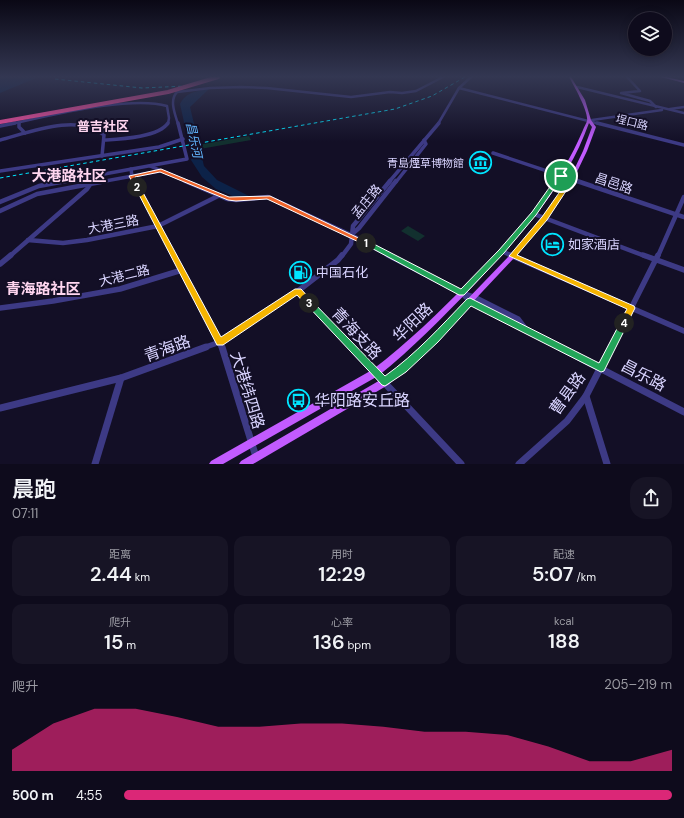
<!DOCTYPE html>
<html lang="zh">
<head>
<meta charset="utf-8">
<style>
	:root { --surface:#0e0b1c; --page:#171425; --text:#f1f3f6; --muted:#9b9ba3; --line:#2e2b3b; --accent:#db2777 }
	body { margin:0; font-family:"DM Sans","Noto Sans SC",sans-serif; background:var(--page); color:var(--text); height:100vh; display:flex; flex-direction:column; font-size:15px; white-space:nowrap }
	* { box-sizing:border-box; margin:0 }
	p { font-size:13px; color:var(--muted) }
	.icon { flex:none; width:22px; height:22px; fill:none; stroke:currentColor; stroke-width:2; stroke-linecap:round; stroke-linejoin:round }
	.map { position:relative; height:464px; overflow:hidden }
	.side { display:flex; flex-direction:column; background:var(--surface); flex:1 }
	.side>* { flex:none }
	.fabs { position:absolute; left:628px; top:12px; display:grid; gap:8px }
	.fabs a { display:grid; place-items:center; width:44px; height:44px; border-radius:50%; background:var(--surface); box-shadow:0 2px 10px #0003,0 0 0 1px var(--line); font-size:20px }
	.pin { position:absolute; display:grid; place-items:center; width:34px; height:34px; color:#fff; margin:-17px; border:2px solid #fff; border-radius:50%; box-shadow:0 1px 4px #0007 }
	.km { position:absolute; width:20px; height:20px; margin:-10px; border-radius:50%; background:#222; color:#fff; font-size:11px; line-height:20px; text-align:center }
	.round { display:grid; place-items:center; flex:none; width:42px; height:42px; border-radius:16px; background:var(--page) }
	.headline { display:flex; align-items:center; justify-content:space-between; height:68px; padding:0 12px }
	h1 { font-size:22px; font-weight:600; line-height:30px }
	.metrics { display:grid; grid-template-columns:repeat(3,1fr); gap:6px; height:68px; padding:4px 12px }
	.metrics div { display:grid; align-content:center; border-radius:10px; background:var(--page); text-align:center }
	.metrics b { font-size:20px; font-weight:600 }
	.metrics small { font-size:11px; font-weight:400 }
	.metrics p { font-size:11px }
	.chart { height:112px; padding:8px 12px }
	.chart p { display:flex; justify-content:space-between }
	.chart svg { width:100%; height:72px; margin-top:4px; fill:var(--accent); opacity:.7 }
	ul { padding:0 12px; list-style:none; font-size:13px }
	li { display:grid; grid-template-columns:64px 48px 1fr; align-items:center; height:30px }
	li i { height:10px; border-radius:5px; background:var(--accent) }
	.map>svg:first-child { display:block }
	.green { fill:#12302f }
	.water { fill:#0c2248 }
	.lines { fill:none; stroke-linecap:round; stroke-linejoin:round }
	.minor-far4 { stroke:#3d3a85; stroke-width:2.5 }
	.minor-far3 { stroke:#3d3a85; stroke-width:3.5 }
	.minor-far2 { stroke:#3d3a85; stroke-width:4.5 }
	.minor-far1 { stroke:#3d3a85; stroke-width:5.5 }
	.minor { stroke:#3d3a85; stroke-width:7 }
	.major { fill:#c25bff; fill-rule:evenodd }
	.rail { stroke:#00e5ff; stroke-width:1; stroke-dasharray:3.5 3; stroke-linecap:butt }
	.highway-bridge { stroke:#ff4fa3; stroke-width:4 }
	.split-1 { fill:#22a559; stroke:#fff }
	.split-2 { fill:#f0652b; stroke:#fff }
	.split-3 { fill:#f5b400; stroke:#fff }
	.split-4 { fill:#22a559; stroke:#fff }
	.split-5 { fill:#f5b400; stroke:#fff }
	.labels { text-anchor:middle; stroke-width:4; stroke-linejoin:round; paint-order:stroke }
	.far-street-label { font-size:11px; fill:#d9d4ff; stroke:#130f26 }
	.far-poi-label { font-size:11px; fill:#d9d4ff; stroke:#130f26; text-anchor:end }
	.far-water-label { font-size:12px; font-style:italic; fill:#62b6ff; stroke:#130f26 }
	.far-quarter-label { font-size:13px; font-weight:bold; fill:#ffd6f0; stroke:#130f26 }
	.street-label { font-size:13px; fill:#d9d4ff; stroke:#130f26 }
	.poi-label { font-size:13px; fill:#d9d4ff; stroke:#130f26; text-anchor:start }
	.quarter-label { font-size:15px; font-weight:bold; fill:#ffd6f0; stroke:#130f26 }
	.near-street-label { font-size:16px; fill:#d9d4ff; stroke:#130f26 }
	.near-poi-label { font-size:16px; fill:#d9d4ff; stroke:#130f26; text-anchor:start }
</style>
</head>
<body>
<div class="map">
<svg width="684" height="464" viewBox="0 0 684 464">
	<rect width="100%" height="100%" fill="#130f26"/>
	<g class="green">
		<polygon points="249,136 251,140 200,149 198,145"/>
		<polygon points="408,226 425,236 418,241 401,231"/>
	</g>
	<g class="water">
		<polygon points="0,77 36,78 0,93"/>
		<path d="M209,89L190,107L204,166L217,180L251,197H235L216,189L202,177L191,160L192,158L180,104C186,92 197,91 209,89Z"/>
	</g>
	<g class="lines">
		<g class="minor-far4">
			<polyline points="627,77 640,91 621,93 650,101 656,107"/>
			<polyline points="577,87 684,113"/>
			<polyline points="459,88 600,124"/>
			<polyline points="670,109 684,107"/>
			<polyline points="592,120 662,110"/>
			<polyline points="19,122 19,124"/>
			<path d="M11,124C49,116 131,95 167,106L169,118L168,124"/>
			<path d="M178,124C175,114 169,100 177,92L210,88L241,87L267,88L351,97L390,92L402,93L416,91L443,77"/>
			<polyline points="438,124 459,88 471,77"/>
		</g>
		<g class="minor-far3">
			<polyline points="19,123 19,127 25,133"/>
			<polyline points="597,123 684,145"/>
			<polyline points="0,126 15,123"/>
			<polyline points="102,131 110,125"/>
			<path d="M0,140C30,132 78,113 104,135L102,156"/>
			<path d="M105,140C121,139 159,137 168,123"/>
			<polyline points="493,153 580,182"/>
			<polyline points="150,166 188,182"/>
			<polyline points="131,169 132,176 135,182"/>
			<polyline points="0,171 159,147 183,139"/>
			<polyline points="60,182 187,159 178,123"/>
			<polyline points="100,182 160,171"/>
			<polyline points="389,182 439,123"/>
			<polyline points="396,182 426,144 424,140"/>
		</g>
		<g class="minor-far2">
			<polyline points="135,181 174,256"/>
			<polyline points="185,181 227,199 236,200 268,197 351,235 390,256"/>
			<polyline points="577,181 684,217"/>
			<polyline points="0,202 39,186 66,181"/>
			<polyline points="0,211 37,194 106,181"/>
			<polyline points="534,214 645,256"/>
			<polyline points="351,235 359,228 396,181"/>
			<polyline points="28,240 63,243 87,240 158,226 218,196"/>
			<polyline points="502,251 512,256"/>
			<polyline points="10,256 87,189 91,183"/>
			<polyline points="342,256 351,244 353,226 390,181"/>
			<polyline points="658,256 684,197"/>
		</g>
		<g class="minor-far1">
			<polyline points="174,255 222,348"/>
			<polyline points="388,255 462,293 474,297 518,319 527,331"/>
			<polyline points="510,255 684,331"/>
			<polyline points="643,255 684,270"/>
			<polyline points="0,264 11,255"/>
			<polyline points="298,291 352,348"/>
			<polyline points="463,294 470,301 561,348"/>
			<polyline points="0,308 53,301 120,289 182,270"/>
			<polyline points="203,348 220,342 298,291 338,260 342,255"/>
			<polyline points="611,348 658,255"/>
		</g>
		<g class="minor">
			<polyline points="222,347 256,457"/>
			<polyline points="351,347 461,464"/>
			<polyline points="559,347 684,412"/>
			<polyline points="586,396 607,464"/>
			<polyline points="0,408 121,378 206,347"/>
			<polyline points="95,464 121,378"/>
			<polyline points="519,464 567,421 586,396 611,347"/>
		</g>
		<g class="major">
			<path d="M569,77H571L585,100L591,120L596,127L587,151L576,174L563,196L547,218L514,258L435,342L412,364L388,385L253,464H239L241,461L382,379L407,359L430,338L510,255L543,216L558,195L572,174L583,151L592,127L589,123C583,139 576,155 567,170C541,213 507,249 473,286C443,317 412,349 378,376L223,464H209L211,461L372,370C408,343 439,312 471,280C507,242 544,204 570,157C575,148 579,139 583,130C584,127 586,124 587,121C589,112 574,86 569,77Z"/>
			<polygon points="661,77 666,77 684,81 684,83"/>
		</g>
		<g class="rail">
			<polyline points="55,79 142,88 186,86"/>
			<polyline points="0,178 395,109 432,96 465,77"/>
		</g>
		<polyline class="highway-bridge" points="0,122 168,92 218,77"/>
	</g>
	<linearGradient id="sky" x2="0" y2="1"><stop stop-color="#0a0815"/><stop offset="0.54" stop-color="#333752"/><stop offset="1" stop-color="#333752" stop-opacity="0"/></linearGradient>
	<rect width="684" height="142" fill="url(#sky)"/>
	<polygon class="split-1" points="559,174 563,176 536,215 504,253 464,295 459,295 362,243 363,241 368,241 461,289 499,250 532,212"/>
	<polygon class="split-2" points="161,169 229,197 270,196 369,243 368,244 363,244 267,199 236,201 228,200 160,172 135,177 140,187 137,188 135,187 129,176"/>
	<polygon class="split-3" points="135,185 140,187 221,337 295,289 301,289 312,301 312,306 307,306 297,295 223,345 217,345 135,187"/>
	<path class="split-4" d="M470,298L599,363L621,321H626L628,323L604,371L601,372L471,306L438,342L406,372L385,386L382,385L305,303L309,300L312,301L385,376C416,354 441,326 467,299Z"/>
	<polygon class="split-5" points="561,174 574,179 547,220 517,255 634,306 635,308 626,326 621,326 619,323 627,309 509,256 542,217 568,180 559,177 558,176"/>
	<defs>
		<symbol id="museum-ring" viewBox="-11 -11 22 22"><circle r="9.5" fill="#130f26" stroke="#00e5ff" stroke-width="1.5"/><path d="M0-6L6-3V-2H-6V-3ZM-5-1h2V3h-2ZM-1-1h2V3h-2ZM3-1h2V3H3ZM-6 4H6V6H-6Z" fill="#00e5ff"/></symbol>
		<symbol id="hotel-ring" viewBox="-11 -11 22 22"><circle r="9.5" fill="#130f26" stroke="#00e5ff" stroke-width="1.5"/><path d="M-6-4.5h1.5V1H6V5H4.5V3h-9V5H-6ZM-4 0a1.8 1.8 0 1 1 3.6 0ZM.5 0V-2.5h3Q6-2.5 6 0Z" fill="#00e5ff"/></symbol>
		<symbol id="fuel-ring" viewBox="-11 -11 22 22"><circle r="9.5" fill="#130f26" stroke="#00e5ff" stroke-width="1.5"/><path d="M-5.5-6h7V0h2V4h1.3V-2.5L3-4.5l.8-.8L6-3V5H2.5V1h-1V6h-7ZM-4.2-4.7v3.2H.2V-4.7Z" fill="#00e5ff"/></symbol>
		<symbol id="bus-ring" viewBox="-11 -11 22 22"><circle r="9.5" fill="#130f26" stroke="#00e5ff" stroke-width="1.5"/><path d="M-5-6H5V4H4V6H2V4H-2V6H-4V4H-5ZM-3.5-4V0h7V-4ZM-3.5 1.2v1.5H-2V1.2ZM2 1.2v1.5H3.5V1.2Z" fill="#00e5ff"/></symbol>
	</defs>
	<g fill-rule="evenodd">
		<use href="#museum-ring" x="468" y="150" width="25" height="25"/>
		<use href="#hotel-ring" x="540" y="232" width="25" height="25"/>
		<use href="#fuel-ring" x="288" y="260" width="25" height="25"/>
		<use href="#bus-ring" x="286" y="388" width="25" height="25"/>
	</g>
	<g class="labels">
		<g class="far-street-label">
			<text transform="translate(632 122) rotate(14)" y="4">埕口路</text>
		</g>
		<g class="far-poi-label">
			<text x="464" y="167">青島煙草博物館</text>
		</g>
		<g class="far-water-label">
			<text transform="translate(194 140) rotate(78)" y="4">昌乐河</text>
		</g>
		<g class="far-quarter-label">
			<text x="103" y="131">普吉社区</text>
		</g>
		<g class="street-label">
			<text transform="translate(614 183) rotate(19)" y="5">昌邑路</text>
			<text transform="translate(366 201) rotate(-51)" y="5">孟庄路</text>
			<text transform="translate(113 224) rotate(-11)" y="5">大港三路</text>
			<text transform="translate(124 275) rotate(-14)" y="5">大港二路</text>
		</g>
		<g class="poi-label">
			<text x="568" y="249">如家酒店</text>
			<text x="316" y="277">中国石化</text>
		</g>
		<g class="quarter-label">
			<text x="69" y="181">大港路社区</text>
			<text x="43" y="294">青海路社区</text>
		</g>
		<g class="near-street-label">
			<text transform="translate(412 322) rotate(-44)" y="6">华阳路</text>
			<text transform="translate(357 333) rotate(47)" y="6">青海支路</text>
			<text transform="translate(167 348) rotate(-20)" y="6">青海路</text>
			<text transform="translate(644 375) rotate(28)" y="6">昌乐路</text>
			<text transform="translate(248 390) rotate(73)" y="6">大港纬四路</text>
			<text transform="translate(567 393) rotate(-54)" y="6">曹县路</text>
		</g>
		<g class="near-poi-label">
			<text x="314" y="406">华阳路安丘路</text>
		</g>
	</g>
</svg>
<div class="fabs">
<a><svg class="icon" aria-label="layers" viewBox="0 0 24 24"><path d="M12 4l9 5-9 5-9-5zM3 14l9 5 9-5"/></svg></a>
</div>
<div class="pin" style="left:561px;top:176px;background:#1e9e55"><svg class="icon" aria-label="arrive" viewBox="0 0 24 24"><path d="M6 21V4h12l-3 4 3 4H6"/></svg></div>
<b class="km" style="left:366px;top:243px">1</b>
<b class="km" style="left:137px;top:187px">2</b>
<b class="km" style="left:309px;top:303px">3</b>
<b class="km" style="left:624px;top:323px">4</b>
</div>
<section class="side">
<div class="headline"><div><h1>晨跑</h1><p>07:11</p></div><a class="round"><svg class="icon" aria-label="share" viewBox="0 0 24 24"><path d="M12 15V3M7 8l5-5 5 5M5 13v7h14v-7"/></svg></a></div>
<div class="metrics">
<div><p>距离</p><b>2.44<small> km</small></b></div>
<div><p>用时</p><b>12:29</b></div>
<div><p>配速</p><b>5:07<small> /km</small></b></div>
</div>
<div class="metrics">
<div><p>爬升</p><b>15<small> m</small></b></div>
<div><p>心率</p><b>136<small> bpm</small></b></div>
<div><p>kcal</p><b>188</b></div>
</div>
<div class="chart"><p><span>爬升</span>205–219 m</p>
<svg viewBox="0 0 160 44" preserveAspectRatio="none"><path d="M0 44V31L10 15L20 6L30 6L40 11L50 17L60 17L70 15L80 15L90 17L100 20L110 20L120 22L130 29L140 38L150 38L160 31V44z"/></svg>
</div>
<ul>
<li><b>500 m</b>4:55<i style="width:100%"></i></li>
</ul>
</section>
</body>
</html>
